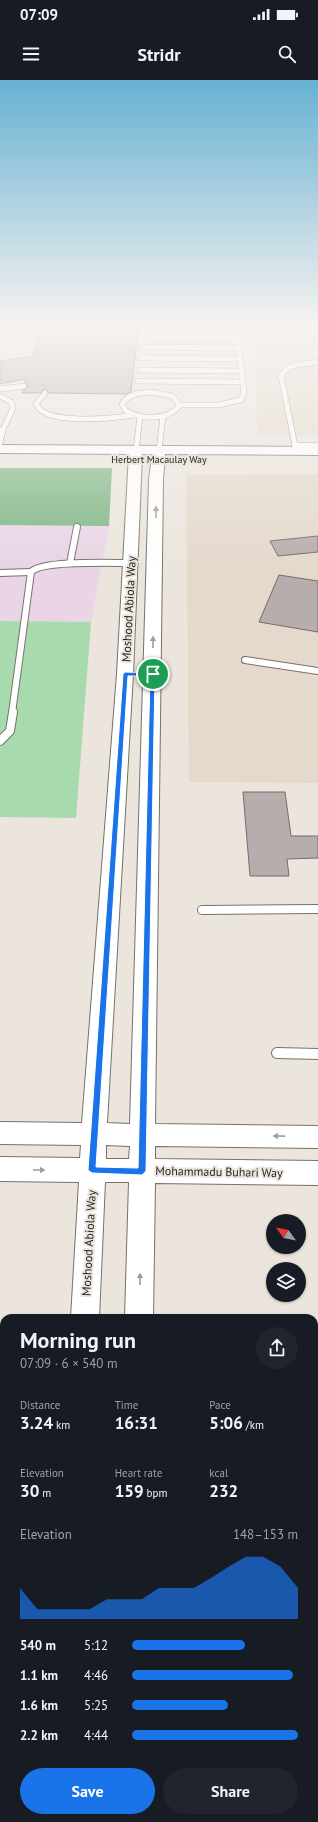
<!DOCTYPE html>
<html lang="en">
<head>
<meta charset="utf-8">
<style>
	:root { --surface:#171b24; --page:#20242c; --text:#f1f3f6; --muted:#9ea1a6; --accent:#1a73e8 }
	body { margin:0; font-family:"PT Sans",sans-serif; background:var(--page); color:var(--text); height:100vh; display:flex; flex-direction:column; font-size:15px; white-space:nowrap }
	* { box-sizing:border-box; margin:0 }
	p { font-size:13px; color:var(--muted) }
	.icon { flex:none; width:22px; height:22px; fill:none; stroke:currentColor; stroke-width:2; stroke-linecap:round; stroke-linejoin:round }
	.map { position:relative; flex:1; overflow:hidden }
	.sheet { position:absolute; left:0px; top:1234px; width:318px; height:508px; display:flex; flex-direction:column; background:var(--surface); border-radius:12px 12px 0 0; box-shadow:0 1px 3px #0004 }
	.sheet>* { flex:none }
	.needle { width:26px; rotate:303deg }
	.buttons { position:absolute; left:266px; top:1134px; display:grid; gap:8px }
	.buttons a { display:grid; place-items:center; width:40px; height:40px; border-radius:50%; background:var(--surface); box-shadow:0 1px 3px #0004; font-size:20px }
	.pin { position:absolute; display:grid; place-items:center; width:34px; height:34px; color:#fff; margin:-17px; border:2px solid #fff; border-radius:50%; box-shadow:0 1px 4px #0007 }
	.round { display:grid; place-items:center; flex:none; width:42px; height:42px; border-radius:21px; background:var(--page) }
	.head { display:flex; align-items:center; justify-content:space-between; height:68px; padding:0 20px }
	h1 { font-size:22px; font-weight:600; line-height:30px }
	.figures { display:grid; grid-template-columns:repeat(3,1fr); gap:6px; height:68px; padding:4px 20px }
	.figures div { display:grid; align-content:center }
	.figures b { font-size:17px; font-weight:600 }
	.figures small { font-size:11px; font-weight:400 }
	.figures p { font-size:11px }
	.chart { height:112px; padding:8px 20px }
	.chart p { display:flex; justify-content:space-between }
	.chart svg { width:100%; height:72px; margin-top:4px; fill:var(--accent); opacity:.7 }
	.action { display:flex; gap:8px; margin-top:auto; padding:8px 20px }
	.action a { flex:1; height:46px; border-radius:24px; background:var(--accent); color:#fff; font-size:16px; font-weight:600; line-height:46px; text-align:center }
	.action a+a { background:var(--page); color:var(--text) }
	ul { padding:0 20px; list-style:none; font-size:13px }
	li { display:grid; grid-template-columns:64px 48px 1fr; align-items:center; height:30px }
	li i { height:10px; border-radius:5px; background:var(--accent) }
	.status { display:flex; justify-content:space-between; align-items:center; height:28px; padding:0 20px; background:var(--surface); direction:ltr }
	.status svg { height:11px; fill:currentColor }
	header { display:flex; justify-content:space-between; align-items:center; height:52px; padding:0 20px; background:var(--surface); font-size:18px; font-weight:600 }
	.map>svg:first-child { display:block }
	.built { fill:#e4d9cb }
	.industrial { fill:#e9d5e5 }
	.green { fill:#a7daac }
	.forest { fill:#7db684 }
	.building { fill:#b8adad; stroke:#766c6b }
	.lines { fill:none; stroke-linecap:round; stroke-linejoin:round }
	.lane-far4-casing { stroke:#77716a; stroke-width:6 }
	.lane-far3-casing { stroke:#77716a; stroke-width:8 }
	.lane-far2-casing { stroke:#77716a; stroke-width:10 }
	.lane-far1-casing { stroke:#77716a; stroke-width:12 }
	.lane-casing { stroke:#77716a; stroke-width:15 }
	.secondary-casing { stroke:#77716a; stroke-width:2 }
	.lane-far4 { stroke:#fff; stroke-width:5 }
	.lane-far3 { stroke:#fff; stroke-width:6 }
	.lane-far2 { stroke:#fff; stroke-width:8 }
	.lane-far1 { stroke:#fff; stroke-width:10 }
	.lane { stroke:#fff; stroke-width:14 }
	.secondary { fill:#fff; fill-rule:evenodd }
	.oneway { fill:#9e9d9c }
	.route { fill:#1a73e8; stroke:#fff; fill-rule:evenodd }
	.labels { text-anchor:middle; stroke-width:4; stroke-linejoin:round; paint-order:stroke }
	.far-street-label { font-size:10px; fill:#282623; stroke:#ebe5dd }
	.street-label { font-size:12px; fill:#282623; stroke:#ebe5dd }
</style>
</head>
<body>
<div class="status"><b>07:09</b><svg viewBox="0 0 49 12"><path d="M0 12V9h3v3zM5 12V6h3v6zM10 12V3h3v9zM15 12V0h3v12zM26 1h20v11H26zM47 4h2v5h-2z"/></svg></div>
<header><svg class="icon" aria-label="menu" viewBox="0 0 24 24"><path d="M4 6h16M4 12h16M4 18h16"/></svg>Stridr<svg class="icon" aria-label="search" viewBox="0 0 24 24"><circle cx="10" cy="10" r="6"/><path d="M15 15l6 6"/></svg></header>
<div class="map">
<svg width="318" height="1742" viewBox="0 0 318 1742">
	<rect width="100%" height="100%" fill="#ebe5dd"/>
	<g class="built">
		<polygon points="255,244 318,244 318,356 257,355"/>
		<polygon points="318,394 318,703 189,702 186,395"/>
	</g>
	<polygon class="industrial" points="0,445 109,446 91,542 0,541"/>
	<polygon class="green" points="0,541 91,542 76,738 0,737"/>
	<polygon class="forest" points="0,388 112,388 109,446 0,445"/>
	<g class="building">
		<polygon points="41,244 139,244 131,312 126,314 49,313 45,309 40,313 22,313 23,310 28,307 25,302 26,299 0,304 0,281 33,276"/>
		<polygon points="318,456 318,472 278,476 270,461"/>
		<polygon points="279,495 318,501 318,552 259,542"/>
		<polygon points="243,712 285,712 291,756 318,756 318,778 287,779 289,796 250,796"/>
	</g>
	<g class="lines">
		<defs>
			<g id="lane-far4">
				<polyline points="145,246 237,247"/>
				<polyline points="0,248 4,244"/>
				<polyline points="143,257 237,258"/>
				<polyline points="142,267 238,268"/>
				<polyline points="141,278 239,279"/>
				<polyline points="140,290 240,291"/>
				<polyline points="138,301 242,302"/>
				<polyline points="0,309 24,306"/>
				<path d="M152,312L172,316L180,325C168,341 140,340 125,330L122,324C129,313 141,313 152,312Z"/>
				<path d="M45,313L36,324C45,346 114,338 134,335"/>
				<polyline points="0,316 11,322 13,328 3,350"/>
				<polyline points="180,325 218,325 241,320 244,313 236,244"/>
				<polyline points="0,350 3,350 0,363"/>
				<polyline points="295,365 318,365"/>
				<polyline points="136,370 140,336"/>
				<polyline points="159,370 163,336"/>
				<path d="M296,371L281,296C288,283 305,284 318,282"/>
			</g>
			<g id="lane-far3">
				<polyline points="70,483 77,447"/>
				<polyline points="0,493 31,492"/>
				<polyline points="245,580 318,591"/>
				<path d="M12,633L31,492C40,480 113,483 131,483"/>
			</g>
			<g id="lane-far2">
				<polyline points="0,661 10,651 13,632"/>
				<polyline points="202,830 318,829"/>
			</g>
			<polyline id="lane-far1" points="277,973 318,974"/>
			<g id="lane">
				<polyline points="314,1429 318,1421"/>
				<polyline points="314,1438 318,1441"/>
				<polyline points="314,1713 318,1722"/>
			</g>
			<g id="secondary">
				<path d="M0,365L318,367V375L165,374L163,400L155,1044L318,1046V1068L155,1066V1079L318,1081V1105L155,1103L153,1238H125L129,1102H105L99,1238H71L79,1102L0,1101V1077L80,1078L81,1065L0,1064V1042L82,1043L117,594L129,374L0,373ZM142,374H152L149,400L130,1044L107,1043L133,594ZM106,1065L130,1066L129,1079H106Z"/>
				<rect x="40" y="1738" width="38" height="4"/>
				<rect x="109" y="1738" width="38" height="4"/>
			</g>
		</defs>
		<use href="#lane-far4" class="lane-far4-casing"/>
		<use href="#lane-far3" class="lane-far3-casing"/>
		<use href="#lane-far2" class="lane-far2-casing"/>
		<use href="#lane-far1" class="lane-far1-casing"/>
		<use href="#lane" class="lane-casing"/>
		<use href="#secondary" class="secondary-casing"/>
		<use href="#lane-far4" class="lane-far4"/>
		<use href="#lane-far3" class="lane-far3"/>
		<use href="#lane-far2" class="lane-far2"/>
		<use href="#lane-far1" class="lane-far1"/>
		<use href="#lane" class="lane"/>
		<use href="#secondary" class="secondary"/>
	</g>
	<defs><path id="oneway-solid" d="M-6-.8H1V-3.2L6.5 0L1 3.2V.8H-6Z"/></defs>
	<g class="oneway">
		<use href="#oneway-solid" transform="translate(156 432) rotate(-89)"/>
		<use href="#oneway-solid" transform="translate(153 562) rotate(-89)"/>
		<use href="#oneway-solid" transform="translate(279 1056) rotate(-179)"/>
		<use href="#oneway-solid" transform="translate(39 1090)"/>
		<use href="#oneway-solid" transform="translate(140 1199) rotate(-89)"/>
	</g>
	<linearGradient id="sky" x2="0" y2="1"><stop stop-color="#67b1d2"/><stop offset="0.5" stop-color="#f6f3f0"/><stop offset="1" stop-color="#f6f3f0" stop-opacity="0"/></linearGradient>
	<rect width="318" height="488" fill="url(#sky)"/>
	<path class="route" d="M125,592L153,593L155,594L146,1091L142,1095L92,1093L88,1090L123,594ZM128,596H150L138,1088L96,1087Z"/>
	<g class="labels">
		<g class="far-street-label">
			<text x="159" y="383">Herbert Macaulay Way</text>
		</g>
		<g class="street-label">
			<text transform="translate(129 529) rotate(-87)" y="4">Moshood Abiola Way</text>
			<text transform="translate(219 1092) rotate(1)" y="4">Mohammadu Buhari Way</text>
			<text transform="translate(89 1163) rotate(-87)" y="4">Moshood Abiola Way</text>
		</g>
	</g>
</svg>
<div class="buttons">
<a><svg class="needle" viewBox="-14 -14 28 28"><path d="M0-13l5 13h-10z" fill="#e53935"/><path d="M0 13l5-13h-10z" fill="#9ea1a6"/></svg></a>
<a><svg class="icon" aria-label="layers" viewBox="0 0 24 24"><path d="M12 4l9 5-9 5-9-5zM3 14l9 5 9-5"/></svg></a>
</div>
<div class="pin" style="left:153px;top:594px;background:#1e9e55"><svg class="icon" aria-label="arrive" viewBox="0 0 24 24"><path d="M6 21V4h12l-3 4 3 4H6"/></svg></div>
<section class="sheet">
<div class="head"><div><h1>Morning run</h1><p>07:09 · 6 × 540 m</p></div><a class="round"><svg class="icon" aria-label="share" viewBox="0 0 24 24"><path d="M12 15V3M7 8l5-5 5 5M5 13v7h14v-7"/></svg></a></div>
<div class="figures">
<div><p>Distance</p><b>3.24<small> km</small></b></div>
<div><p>Time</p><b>16:31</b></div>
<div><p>Pace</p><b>5:06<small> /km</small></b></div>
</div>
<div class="figures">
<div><p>Elevation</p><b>30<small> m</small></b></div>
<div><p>Heart rate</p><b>159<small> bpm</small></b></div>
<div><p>kcal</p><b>232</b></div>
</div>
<div class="chart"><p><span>Elevation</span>148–153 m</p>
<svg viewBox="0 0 160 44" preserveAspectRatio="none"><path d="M0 44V25L10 38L20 38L30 38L40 38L50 32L60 32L70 32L80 25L90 25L100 25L110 19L120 12L130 6L140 6L150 12L160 25V44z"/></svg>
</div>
<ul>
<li><b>540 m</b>5:12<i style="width:68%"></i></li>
<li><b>1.1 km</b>4:46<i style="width:97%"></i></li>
<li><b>1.6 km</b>5:25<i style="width:58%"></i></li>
<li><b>2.2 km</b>4:44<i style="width:100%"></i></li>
</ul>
<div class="action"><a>Save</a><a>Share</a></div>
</section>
</div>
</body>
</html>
